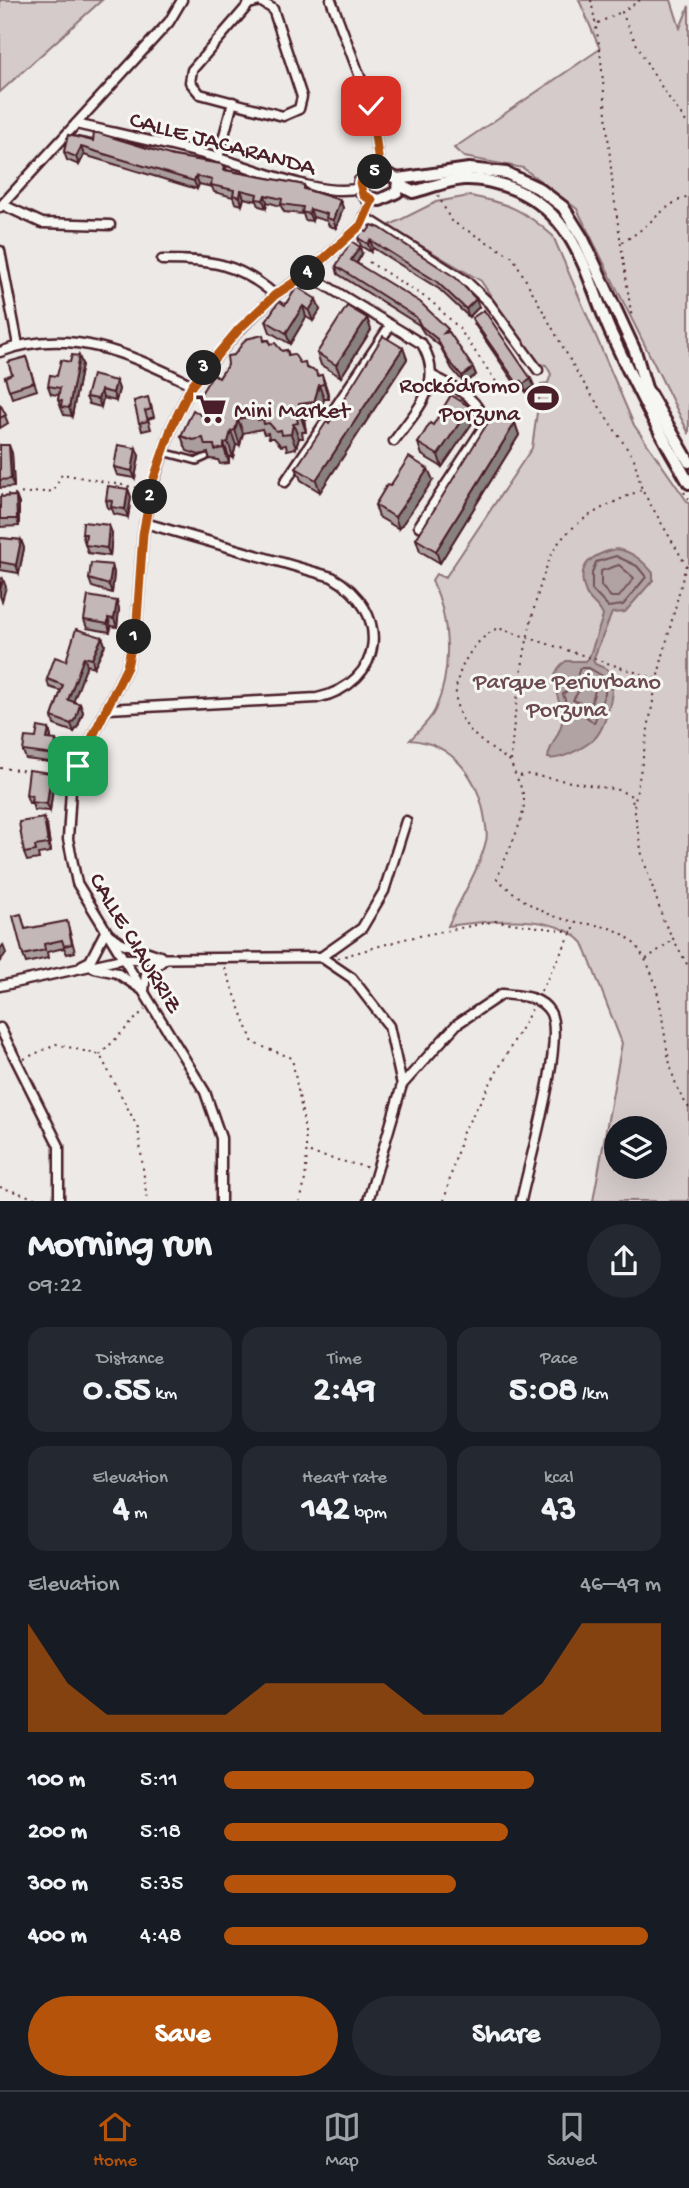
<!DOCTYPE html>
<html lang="en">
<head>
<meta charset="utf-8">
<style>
	:root { --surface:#171b24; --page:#242831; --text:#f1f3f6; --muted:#9ea1a6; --line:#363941; --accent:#b45309 }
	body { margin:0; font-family:"Gochi Hand",sans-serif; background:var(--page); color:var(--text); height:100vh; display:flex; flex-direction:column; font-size:26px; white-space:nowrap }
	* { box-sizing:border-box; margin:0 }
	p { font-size:23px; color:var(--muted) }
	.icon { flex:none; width:38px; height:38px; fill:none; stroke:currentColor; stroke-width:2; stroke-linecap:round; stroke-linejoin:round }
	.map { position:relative; height:1201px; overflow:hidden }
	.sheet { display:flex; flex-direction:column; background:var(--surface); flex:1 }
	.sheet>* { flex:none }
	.fabs { position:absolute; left:604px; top:1116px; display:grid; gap:14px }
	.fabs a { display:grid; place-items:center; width:63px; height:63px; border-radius:50%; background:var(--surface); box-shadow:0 7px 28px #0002; font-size:35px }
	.pin { position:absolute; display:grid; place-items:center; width:60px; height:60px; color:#fff; margin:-30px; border-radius:14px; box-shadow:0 4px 10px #0006 }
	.km { position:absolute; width:35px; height:35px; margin:-18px; border-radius:50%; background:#222; color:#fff; font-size:19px; line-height:35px; text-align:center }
	.round { display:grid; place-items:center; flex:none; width:74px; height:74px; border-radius:37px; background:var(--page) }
	.headline { display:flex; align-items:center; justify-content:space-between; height:119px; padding:0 28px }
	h1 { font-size:38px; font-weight:700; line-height:52px }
	.stats { display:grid; grid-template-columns:repeat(3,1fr); gap:10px; height:119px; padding:7px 28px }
	.stats div { display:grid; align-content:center; border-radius:18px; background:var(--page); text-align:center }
	.stats b { font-size:35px; font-weight:700 }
	.stats small { font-size:19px; font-weight:400 }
	.stats p { font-size:19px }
	.chart { height:196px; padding:14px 28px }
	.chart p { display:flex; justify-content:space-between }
	.chart svg { width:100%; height:126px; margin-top:7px; fill:var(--accent); opacity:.7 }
	.button { display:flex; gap:14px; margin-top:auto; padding:14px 28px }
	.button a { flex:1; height:80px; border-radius:42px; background:var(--accent); color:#fff; font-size:28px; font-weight:700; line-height:80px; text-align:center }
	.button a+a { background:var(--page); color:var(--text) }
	ul { padding:0 28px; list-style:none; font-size:23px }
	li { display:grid; grid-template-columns:112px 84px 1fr; align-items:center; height:52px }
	li i { height:18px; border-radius:9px; background:var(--accent) }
	.dock { display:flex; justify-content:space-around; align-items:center; height:98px; border-top:2px solid var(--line); background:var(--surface); font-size:19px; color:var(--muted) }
	.dock a { display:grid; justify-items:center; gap:4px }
	.dock .on { color:var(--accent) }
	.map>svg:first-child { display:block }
	.green { fill:#d4cbca; stroke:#8f757a; stroke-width:2; fill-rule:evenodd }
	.water { fill:#b1a2a3; stroke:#886e73; stroke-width:2 }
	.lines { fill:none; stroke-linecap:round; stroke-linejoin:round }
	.shore { stroke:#73535b; stroke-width:2 }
	.service-casing { stroke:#4a1f2b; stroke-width:10 }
	.minor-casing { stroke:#4a1f2b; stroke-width:13 }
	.tertiary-casing { stroke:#4a1f2b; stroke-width:16 }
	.path { stroke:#4a1f2b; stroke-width:2; stroke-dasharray:2 5; stroke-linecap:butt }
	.service { stroke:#f6f6f2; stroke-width:4.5 }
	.minor { stroke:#f6f6f2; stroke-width:8 }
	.tertiary { stroke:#f6f6f2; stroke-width:10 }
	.wall { fill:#a99d9d; stroke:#4a1f2b; stroke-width:2 }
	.shaded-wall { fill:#898080; stroke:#4a1f2b; stroke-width:2 }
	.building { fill:#c4b7b7; stroke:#4a1f2b; stroke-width:2 }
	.route-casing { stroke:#fff; stroke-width:14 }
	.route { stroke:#b45309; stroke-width:9 }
	.labels { text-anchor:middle; stroke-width:6; stroke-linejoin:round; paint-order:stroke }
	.street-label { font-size:24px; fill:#4a1f2b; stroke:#f6f6f2 }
	.poi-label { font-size:24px; fill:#4a1f2b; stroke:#f6f6f2; text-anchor:end }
	.park-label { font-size:24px; fill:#6c4a53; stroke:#f6f6f2 }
</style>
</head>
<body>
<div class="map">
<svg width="689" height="1201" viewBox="0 0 689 1201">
	<rect width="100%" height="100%" fill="#ece9e6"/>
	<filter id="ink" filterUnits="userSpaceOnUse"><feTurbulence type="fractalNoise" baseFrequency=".0143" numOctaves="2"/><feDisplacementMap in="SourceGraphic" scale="14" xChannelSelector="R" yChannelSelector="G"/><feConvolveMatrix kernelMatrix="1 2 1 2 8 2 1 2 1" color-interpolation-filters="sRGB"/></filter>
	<g filter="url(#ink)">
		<g class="green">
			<polygon points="0,0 102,0 0,92"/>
			<polygon points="579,0 671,0 680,28 689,6 689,434 577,209 523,168 464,157 454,148 600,49"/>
			<path d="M469,196C507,202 525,211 553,236L634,425L689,504V1201H593L622,1043L583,943C555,911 487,921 448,926C460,899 479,870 486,841C488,835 486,827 485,820C479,779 454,743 410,740C418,731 430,721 435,710C453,670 450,618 432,580L436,574L445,578L532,448L541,384L548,383L551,374L546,365L536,364L481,281L388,226L436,202ZM616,1129H654V1167H616Z"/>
		</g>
		<path class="water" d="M616,549C632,551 643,561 653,573V580L625,612L612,613L593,660L595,664L607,669C620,680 606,730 593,740C583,748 560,761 548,758C549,745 560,735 562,722C565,702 541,677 566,661H585L589,658L603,616C600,606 590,602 586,593C574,564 594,554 616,549Z"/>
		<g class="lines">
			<g class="shore">
				<polygon points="616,556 637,566 646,577 623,605 608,607 592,590 592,573 596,562"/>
				<polygon points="619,565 634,578 619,597 611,597 601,586 601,571"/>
				<polygon points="580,668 589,668 606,678 605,693 594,723 582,713 569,712 563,694 574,685"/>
				<polygon points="586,679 597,684 590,707 573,700"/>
			</g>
			<defs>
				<polyline id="service" points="163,452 197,461 206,457"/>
				<g id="minor">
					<polyline points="331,0 371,106 380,171"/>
					<polygon points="260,1 273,9 302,97 299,109 283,116 200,94 190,82 192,70 249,4"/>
					<path d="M76,124C123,135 171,145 218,158C259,169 320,198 360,188"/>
					<polyline points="218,158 233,102"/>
					<polyline points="3,205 42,223 110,225"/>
					<polyline points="0,207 169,22 182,0"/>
					<polyline points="365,217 466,281 489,303 538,370"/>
					<polyline points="0,251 18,345"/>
					<path d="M162,260C210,260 237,262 275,295"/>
					<path d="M307,274L422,344C445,384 418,408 394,441"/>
					<path d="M0,352C68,326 132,354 192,385"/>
					<polyline points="285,482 390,326"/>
					<path d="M419,526L485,425C479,397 457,389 433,376"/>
					<path d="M108,709L317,698C385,683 392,611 332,577L145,523"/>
					<polyline points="321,957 362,928 384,891 406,821"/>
					<polyline points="82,965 90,961 105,932 122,943 160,956"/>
					<polyline points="94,968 117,973 144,991 146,974 165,959"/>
					<polyline points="0,986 122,959 321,957 352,978 389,1026 402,1085"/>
					<polyline points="0,1028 59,1146 59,1201"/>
					<polyline points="221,1201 221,1138 205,1092 77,883 68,839 71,789 78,766 127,667 137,620 143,534 154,480 172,426 192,385 238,331 275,295 307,274 361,225 372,200"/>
					<path d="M368,1201L402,1085L457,1024L502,994C519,996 540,995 550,1012C566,1039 528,1166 521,1201"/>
				</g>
				<g id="tertiary">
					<polygon points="380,171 398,179 397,192 380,200 367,198 361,191 360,182 372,172"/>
					<polyline points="398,179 469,169 506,173 538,188 563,207 583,239 635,351 646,388 689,462"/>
					<path d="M399,185L413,192C429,188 448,180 464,179C481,178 502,184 516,190C577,217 586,276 610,331C634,384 660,434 689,483"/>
				</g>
			</defs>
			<use href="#service" class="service-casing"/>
			<use href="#minor" class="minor-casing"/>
			<use href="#tertiary" class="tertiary-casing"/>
			<g class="path">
				<polyline points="591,0 600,49 613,190 632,319"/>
				<path d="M640,0L622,12C639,55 662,89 689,126"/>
				<polyline points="598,23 621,12"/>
				<polyline points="438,195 451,221 513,257 579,376 634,459 642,490 689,570"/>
				<path d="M622,242C647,230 663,204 689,196"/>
				<polyline points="369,262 431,301 458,327 497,383 495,393"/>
				<path d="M641,490C612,503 581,515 560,541C533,574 513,712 511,758C511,773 525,787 524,804C523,824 504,859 497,879C517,896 534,910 560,918C595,929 621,919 643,956C671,1001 657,1066 689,1108"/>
				<polyline points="684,492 689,499"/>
				<polyline points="0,495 54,491 62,474 144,489"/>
				<polyline points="686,565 657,679 634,807 642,855 664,922 689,968"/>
				<path d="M510,761C491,749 467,734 459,712C447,682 471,640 498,628L657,679"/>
				<polyline points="0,768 29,771"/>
				<polyline points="48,772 67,774"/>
				<polyline points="520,776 525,774 618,790 630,795 634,806"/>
				<polyline points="338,958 404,939 496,921 572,932"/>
				<polyline points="646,959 673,940"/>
				<path d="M225,968L253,1043L292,1058C300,1106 315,1154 300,1201"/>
				<polyline points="541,991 577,922"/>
				<polyline points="100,1055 145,1009"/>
				<polyline points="24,1059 56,1044 100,1055 138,1128 147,1201"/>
				<polyline points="310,1153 369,1168"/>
				<polyline points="0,1187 44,1201"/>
				<polyline points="444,1201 462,1134 532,1009"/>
			</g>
			<use href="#service" class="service"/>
			<use href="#minor" class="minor"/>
			<use href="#tertiary" class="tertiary"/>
		</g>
		<g class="wall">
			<polygon points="68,135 225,166 227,170 304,185 306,189 340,200 343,208 336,228 329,226 327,221 313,217 312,221 305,220 303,214 284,212 281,206 267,202 266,208 259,206 257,201 244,198 242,205 235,203 233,197 214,192 212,187 199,184 197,189 190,187 84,155 79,165 67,160 64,152"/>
			<polygon points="363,230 479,307 469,317 439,289 373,248 371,252 361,246 358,238"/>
			<polygon points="362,254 357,263 449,332 473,368 476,375 464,383 452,369 440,346 424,333 419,325 338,274 336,266"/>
			<polygon points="297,287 320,310 313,321 306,317 290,344 270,332 266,321 285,305"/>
			<polygon points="367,318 371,330 341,377 321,365 317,353"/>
			<polygon points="472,318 531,379 534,386 526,392 524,389 520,391 475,325"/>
			<polygon points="265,340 269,340 271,344 282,351 287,350 289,355 300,363 318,376 322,375 327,390 329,399 324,399 319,416 304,419 306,432 302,432 303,438 299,438 296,448 287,450 286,445 281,446 274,438 269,438 268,433 264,434 262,429 243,433 240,445 236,445 233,457 229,457 229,463 220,464 218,460 210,459 208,453 199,455 187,451 181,436 212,422 209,412 206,410 200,395 219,378 234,355"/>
			<polygon points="403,348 407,359 320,492 301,480 296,468 329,423"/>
			<polygon points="79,356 82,364 72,416 64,415 58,400 59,395 51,394 48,386 70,362"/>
			<polygon points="26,357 37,390 12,398 5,377 12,374"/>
			<polygon points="116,381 119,389 116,401 103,398 101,407 89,404 86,397"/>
			<polygon points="134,401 151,405 154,417 148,419 151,429 142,431"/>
			<polygon points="0,404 8,423 0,428"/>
			<polygon points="475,419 442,467 422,455 418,443"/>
			<polygon points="515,423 519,435 440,563 420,551 416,539"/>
			<polygon points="0,445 12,453 14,487 0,488"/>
			<polygon points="139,456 135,478 117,475 114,467"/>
			<polygon points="433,480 399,529 379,517 375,505 390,486"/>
			<polygon points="128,489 131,497 128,517 114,514 112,509 108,508 106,500"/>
			<polygon points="16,496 19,504 19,526 0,527 0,497"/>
			<polygon points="112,533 110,556 88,553 82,534"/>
			<polygon points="0,538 21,540 24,548 19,573 0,570"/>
			<polygon points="112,565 114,573 112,593 92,587 89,579"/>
			<polygon points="117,601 119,609 117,627 111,626 110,632 87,628 84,620"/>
			<polygon points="102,637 105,645 94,667 87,665 73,702 80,704 83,712 78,726 74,732 54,725 52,717 61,691 49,687 47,679 66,661"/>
			<polygon points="49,729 51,737 51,740 56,740 59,748 57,763 26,759 23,751 36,738"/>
			<polygon points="54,780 50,811 34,810 32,803 29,803 26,795"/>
			<polygon points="44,818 47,826 51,852 38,854 39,859 27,861 24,853"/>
			<polygon points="21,914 25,929 69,929 75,952 67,954 64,948 47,952 48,958 26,963 23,955"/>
		</g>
		<g class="shaded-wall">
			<polygon points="81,147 84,155 79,165 76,157"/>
			<polygon points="196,176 199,184 197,189 194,181"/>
			<polygon points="241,190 244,198 242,205 240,197"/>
			<polygon points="265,195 267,202 266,208 263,200"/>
			<polygon points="340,200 343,208 336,228 333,220"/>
			<polygon points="310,209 313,217 312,221 309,214"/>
			<polygon points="370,240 373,248 371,252 368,244"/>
			<polygon points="360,247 362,254 354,267 351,260"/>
			<polygon points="316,299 320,310 313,321 309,311"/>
			<polygon points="476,299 479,307 469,317 466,309"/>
			<polygon points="303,306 306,317 290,344 286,333"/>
			<polygon points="367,318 371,330 341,377 336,365"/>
			<polygon points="403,348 407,359 320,492 316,480"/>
			<polygon points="79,356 82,364 72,416 69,408"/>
			<polygon points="473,368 476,375 464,383 462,376"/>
			<polygon points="322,375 327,390 329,399 324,384"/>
			<polygon points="531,379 534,386 526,392 523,384"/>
			<polygon points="116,381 119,389 116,401 113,393"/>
			<polygon points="521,381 524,389 520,391 517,383"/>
			<polygon points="319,385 324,399 319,416 314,402"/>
			<polygon points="101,390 103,398 101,407 98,399"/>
			<polygon points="299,404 304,419 306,432 301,417"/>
			<polygon points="470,407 475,419 442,467 438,455"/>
			<polygon points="238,419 243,433 240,445 235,430"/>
			<polygon points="515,423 519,435 440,563 436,551"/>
			<polygon points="293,424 299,438 296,448 291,434"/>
			<polygon points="231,431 236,445 233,457 228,442"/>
			<polygon points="224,443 229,457 229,463 224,448"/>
			<polygon points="9,445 12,453 14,487 11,479"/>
			<polygon points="136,448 139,456 135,478 132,471"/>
			<polygon points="428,469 433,480 399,529 395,517"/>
			<polygon points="128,489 131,497 128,517 125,509"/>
			<polygon points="16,496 19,504 19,526 17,519"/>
			<polygon points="109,525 112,533 110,556 107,548"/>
			<polygon points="21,540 24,548 19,573 16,565"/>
			<polygon points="112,565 114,573 112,593 109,585"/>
			<polygon points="3,579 6,587 2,601 0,596 0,590"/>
			<polygon points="117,601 119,609 117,627 114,619"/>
			<polygon points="108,618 111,626 110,632 108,624"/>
			<polygon points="102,637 105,645 94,667 92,659"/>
			<polygon points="84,657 87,665 71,708 68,700"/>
			<polygon points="80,704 83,712 78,726 74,732 71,724"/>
			<polygon points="49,729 51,737 50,747 47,739"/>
			<polygon points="56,740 59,748 57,763 54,755"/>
			<polygon points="51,773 54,780 50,811 47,804"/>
			<polygon points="44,818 47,826 51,852 48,844"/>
			<polygon points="3,945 6,953 0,961 0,949"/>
		</g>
		<g class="building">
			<polygon points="94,133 98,133 173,156 221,164 225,166 224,170 299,184 304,185 304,189 340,200 333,220 326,218 327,214 310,209 309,214 302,212 303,207 281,204 282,199 265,195 263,200 256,199 257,194 241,190 240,197 233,195 234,190 211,185 212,180 196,176 194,181 187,179 81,147 76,157 64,152 68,135 93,141"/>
			<polygon points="372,225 380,228 456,278 476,299 466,309 436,281 370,240 368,244 358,238 363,230 367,232"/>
			<polygon points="351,241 360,247 351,260 420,302 448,329 444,333 449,332 473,368 462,376 449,361 437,339 421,326 416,317 336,266"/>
			<polygon points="297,287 316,299 309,311 303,306 286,333 266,321 279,301 285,305"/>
			<polygon points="347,306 367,318 336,365 317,353"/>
			<polygon points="484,310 531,379 523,384 521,381 517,383 472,318"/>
			<polygon points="263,335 264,341 269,340 270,344 275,343 282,351 287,350 288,355 294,354 300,363 305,362 306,368 316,371 317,376 322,375 324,384 319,385 314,402 299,404 301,417 297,418 298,423 293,424 291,434 282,435 281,430 276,431 269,423 264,424 263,419 258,420 258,415 238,419 235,430 231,431 228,442 224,443 224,448 215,450 214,445 205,445 203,438 193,440 181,436 193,410 212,422 209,410 219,408 200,395 213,374 219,378 228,364 227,356 234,355 246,339"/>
			<polygon points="383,336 403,348 316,480 296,468 327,421 329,423"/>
			<polygon points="72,355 79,356 69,408 61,407 62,401 58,400 60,388 48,386 50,375 57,376 61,360 70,362"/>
			<polygon points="26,357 34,382 9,390 5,377 12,374 8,362"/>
			<polygon points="92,375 116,381 113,393 101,390 98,399 86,397"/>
			<polygon points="451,395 470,407 438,455 418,443 430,423 433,425"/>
			<polygon points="148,397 151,409 145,411 148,421 139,423 134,401"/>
			<polygon points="0,404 6,415 0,418"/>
			<polygon points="495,411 515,423 436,551 416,539"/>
			<polygon points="0,445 9,445 11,479 0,480"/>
			<polygon points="118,445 136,448 132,471 114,467"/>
			<polygon points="409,457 428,469 395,517 375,505 387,485 390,486"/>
			<polygon points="108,486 128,489 125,509 111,507 112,501 106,500"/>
			<polygon points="16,496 17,519 0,519 0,497"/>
			<polygon points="83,522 109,525 107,548 85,545 86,534 82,534"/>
			<polygon points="0,538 21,540 16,565 0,562"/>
			<polygon points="91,563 112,565 109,585 89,579"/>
			<polygon points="0,578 3,579 0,590"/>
			<polygon points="88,596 117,601 114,619 108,618 108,624 84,620"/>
			<polygon points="76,629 102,637 92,659 84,657 68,700 80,704 76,718 71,724 52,717 63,685 47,679 55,657 66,661"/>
			<polygon points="38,727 49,729 47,739 56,740 54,755 23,751 25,737 36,738"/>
			<polygon points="29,770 51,773 47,804 31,802 32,796 26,795"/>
			<polygon points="44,818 48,844 35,846 36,851 24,853 19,822"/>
			<polygon points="21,914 25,929 67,921 72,944 64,946 62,940 44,944 45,950 23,955 13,916"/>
		</g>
	</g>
	<g class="lines" filter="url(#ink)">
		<defs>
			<polyline id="route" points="78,766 127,667 137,620 143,534 153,481 172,426 192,385 239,329 275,295 307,274 361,225 372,200 363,195 360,183 372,172 380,171 371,106"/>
		</defs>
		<use href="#route" class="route-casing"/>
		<use href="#route" class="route"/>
	</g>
	<defs>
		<symbol id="stadium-bare" viewBox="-9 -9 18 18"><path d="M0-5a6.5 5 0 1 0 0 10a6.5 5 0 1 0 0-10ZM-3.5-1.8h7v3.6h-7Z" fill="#4a1f2b" stroke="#f6f6f2" stroke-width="2.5" paint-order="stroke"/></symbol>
		<symbol id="supermarket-bare" viewBox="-9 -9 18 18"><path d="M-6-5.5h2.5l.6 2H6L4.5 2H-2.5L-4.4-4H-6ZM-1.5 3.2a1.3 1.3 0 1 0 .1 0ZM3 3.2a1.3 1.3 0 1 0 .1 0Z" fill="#4a1f2b" stroke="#f6f6f2" stroke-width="2.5" paint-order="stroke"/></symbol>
	</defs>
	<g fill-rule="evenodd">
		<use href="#stadium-bare" x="521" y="376" width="44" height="44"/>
		<use href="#supermarket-bare" x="189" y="387" width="44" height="44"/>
	</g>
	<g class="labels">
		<g class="street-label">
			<text transform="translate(223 142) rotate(15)" y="8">CALLE JACARANDA</text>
			<text transform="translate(137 942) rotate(59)" y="8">CALLE CIAURRIZ</text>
		</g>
		<g class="poi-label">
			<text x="520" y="392">Rockódromo<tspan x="520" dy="28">Porzuna</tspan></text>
			<text x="234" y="417" text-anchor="start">Mini Market</text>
		</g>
		<g class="park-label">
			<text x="567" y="688">Parque Periurbano<tspan x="567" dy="28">Porzuna</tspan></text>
		</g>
	</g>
</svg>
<div class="fabs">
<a><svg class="icon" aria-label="layers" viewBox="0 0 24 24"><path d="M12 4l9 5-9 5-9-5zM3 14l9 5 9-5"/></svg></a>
</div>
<div class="pin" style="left:78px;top:766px;background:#1e9e55"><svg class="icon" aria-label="arrive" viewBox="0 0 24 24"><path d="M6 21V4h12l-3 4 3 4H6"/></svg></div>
<div class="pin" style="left:371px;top:106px;background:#d93025"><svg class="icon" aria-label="check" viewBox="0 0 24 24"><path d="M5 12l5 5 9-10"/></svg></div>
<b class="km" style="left:134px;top:637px">1</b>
<b class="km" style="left:150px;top:497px">2</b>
<b class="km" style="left:204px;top:368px">3</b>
<b class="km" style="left:308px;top:273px">4</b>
<b class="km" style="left:375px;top:172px">5</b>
</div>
<section class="sheet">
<div class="headline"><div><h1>Morning run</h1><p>09:22</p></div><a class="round"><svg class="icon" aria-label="share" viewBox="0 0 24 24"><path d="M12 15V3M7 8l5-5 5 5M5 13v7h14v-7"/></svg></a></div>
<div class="stats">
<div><p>Distance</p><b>0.55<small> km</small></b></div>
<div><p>Time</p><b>2:49</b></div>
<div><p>Pace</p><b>5:08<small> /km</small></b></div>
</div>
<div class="stats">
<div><p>Elevation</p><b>4<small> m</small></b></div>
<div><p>Heart rate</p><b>142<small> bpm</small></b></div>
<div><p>kcal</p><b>43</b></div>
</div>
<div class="chart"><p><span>Elevation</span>46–49 m</p>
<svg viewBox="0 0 160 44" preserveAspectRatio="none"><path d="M0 44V6L10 27L20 38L30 38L40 38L50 38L60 27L70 27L80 27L90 27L100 38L110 38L120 38L130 27L140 6L150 6L160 6V44z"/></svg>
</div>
<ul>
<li><b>100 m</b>5:11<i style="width:71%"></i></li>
<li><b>200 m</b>5:18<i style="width:65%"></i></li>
<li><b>300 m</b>5:35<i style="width:53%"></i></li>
<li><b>400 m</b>4:48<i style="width:97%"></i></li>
</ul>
<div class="button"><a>Save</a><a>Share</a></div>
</section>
<nav class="dock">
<a class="on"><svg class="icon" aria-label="home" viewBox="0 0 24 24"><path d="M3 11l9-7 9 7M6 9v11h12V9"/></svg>Home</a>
<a><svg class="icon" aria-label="map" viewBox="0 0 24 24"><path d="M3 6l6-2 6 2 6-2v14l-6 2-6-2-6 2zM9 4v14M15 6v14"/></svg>Map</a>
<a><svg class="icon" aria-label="saved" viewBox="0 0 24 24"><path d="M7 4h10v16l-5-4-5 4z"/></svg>Saved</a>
</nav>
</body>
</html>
